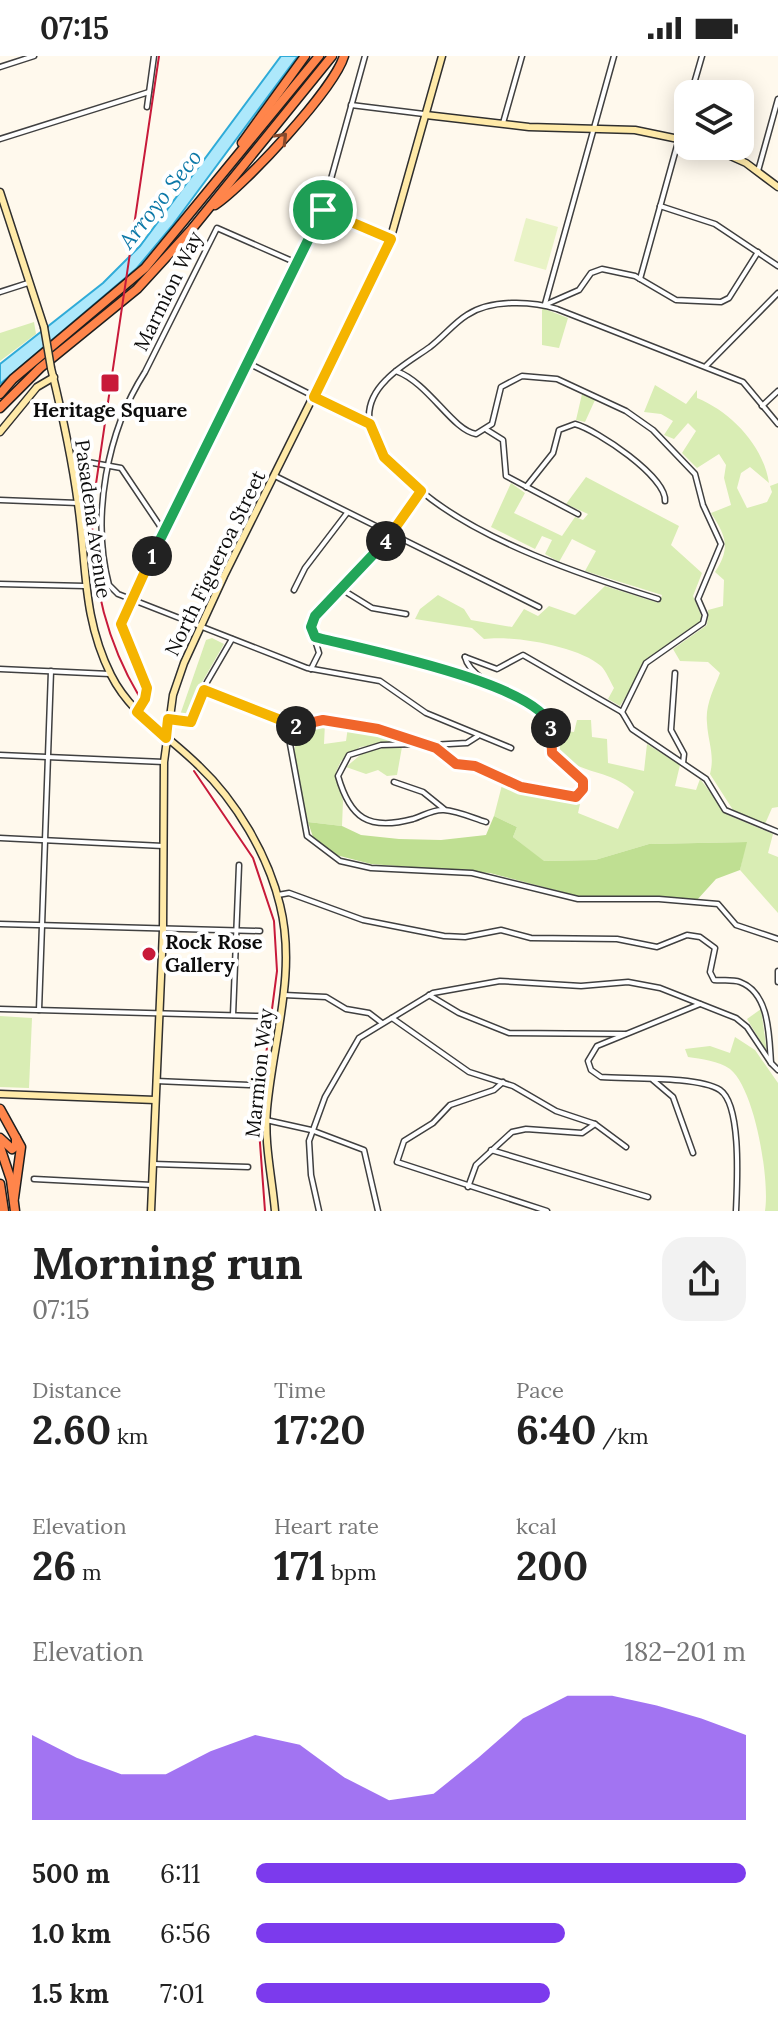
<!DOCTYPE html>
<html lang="en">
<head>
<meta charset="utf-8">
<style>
	:root { --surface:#fff; --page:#f2f2f2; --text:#222; --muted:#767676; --accent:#7c3aed }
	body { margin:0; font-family:Lora,serif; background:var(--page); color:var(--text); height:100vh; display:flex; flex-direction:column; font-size:30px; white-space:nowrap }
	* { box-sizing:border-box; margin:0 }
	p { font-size:26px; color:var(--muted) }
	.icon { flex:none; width:44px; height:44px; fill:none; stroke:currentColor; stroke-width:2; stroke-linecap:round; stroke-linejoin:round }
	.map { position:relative; height:1155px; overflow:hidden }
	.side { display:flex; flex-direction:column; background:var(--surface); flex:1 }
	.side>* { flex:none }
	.tools { position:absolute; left:674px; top:24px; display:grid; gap:16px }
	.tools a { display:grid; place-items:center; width:80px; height:80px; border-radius:16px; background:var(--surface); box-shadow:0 4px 20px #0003; font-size:40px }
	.pin { position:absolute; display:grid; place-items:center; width:68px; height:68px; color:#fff; margin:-34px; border:4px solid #fff; border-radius:50%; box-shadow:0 2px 8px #0007 }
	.km { position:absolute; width:40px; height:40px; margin:-20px; border-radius:50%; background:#222; color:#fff; font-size:22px; line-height:40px; text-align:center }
	.round { display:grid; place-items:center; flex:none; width:84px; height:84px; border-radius:24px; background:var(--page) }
	.head { display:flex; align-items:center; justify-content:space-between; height:136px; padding:0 32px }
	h1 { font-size:44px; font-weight:700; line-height:60px }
	.figures { display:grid; grid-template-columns:repeat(3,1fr); gap:12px; height:136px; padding:8px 32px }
	.figures div { display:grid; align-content:center }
	.figures b { font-size:40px; font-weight:700 }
	.figures small { font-size:22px; font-weight:400 }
	.figures p { font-size:22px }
	.chart { height:224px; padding:16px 32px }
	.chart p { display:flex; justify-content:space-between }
	.chart svg { width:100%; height:144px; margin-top:8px; fill:var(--accent); opacity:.7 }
	ul { padding:0 32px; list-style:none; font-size:26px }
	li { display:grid; grid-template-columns:128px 96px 1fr; align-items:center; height:60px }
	li i { height:20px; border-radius:10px; background:var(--accent) }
	.status { display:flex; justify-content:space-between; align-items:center; height:56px; padding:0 40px; background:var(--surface); direction:ltr }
	.status svg { height:22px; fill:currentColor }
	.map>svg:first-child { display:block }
	.green { fill:#d9edb4 }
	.forest { fill:#bfdf92 }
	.pitch { fill:#e9f3c6 }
	.water { fill:#ade8fb; stroke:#2fabd8; stroke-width:2 }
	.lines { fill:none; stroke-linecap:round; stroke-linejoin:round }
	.street-casing { stroke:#404040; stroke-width:7 }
	.secondary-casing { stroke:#2f2f2f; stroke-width:9 }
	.highway-casing { stroke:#1e1e1e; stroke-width:11 }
	.street { stroke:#fff; stroke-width:4 }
	.secondary { stroke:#ffeaa8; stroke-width:6 }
	.highway { stroke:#ff854b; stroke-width:8 }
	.tram { stroke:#c81a3a; stroke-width:2 }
	.secondary-bridge-casing { stroke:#2f2f2f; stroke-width:9; stroke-linecap:butt }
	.secondary-bridge { stroke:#ffeaa8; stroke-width:6 }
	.oneway { stroke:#86492c }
	.split-1-casing { stroke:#fff; stroke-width:16 }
	.split-2-casing { stroke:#fff; stroke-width:16 }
	.split-3-casing { stroke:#fff; stroke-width:16 }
	.split-4-casing { stroke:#fff; stroke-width:16 }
	.split-5-casing { stroke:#fff; stroke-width:16 }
	.split-1 { stroke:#22a559; stroke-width:10 }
	.split-2 { stroke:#f5b400; stroke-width:10 }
	.split-3 { stroke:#f0652b; stroke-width:10 }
	.split-4 { stroke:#22a559; stroke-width:10 }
	.split-5 { stroke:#f5b400; stroke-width:10 }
	.poi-dot { fill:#c81a3a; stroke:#fff; stroke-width:3 }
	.labels { text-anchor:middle; stroke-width:8; stroke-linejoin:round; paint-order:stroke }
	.street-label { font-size:20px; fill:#0d0d0d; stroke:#fff }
	.poi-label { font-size:20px; font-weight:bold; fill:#0d0d0d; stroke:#fff }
	.water-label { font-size:22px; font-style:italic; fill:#0d79a8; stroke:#fff }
</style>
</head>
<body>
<div class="status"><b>07:15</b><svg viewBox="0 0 49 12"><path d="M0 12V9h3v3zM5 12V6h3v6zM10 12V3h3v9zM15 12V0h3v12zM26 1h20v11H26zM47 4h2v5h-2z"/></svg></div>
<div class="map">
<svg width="778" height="1155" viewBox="0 0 778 1155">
	<rect width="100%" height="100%" fill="#fff9ed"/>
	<g class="green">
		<polygon points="542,252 568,262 559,292 542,289"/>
		<polygon points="34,266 36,278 0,305 0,277"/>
		<path d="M655,329L686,348L697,334V342C731,356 763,389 769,427L750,411L741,417L737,432L747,452L767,446L772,436L770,430L778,427V751L772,752L765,768L733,754L710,718C715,699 708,686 707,667C705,649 714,633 720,617L708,606L680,605L673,593L707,569L708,554L723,550L724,524L715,516C731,492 726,480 711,457L731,449L724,422L726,409L719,398L697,412L682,397L696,375L688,367L674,383L664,379L673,365L661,358L644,356Z"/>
		<polygon points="582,338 595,344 585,366 576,364"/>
		<path d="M586,421L679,470L671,489L702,517L693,540L702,561L699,569L649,602L620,650L608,643L614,632C610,625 606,615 601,610C578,590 513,579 484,583L472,572L415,563L420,553L438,539L464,553L471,564L512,571L524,553L538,560L549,550L575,559L605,530L659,547L662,539L585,515L596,495L572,483L559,506L545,498L552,484L542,480L535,493L491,471L511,427L525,437L514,457L562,480L575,461L583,464L588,458L566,448Z"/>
		<polygon points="212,582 224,588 201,628 187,664 182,663 180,659 206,584"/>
		<path d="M577,664H591L592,681L607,683L608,707L644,715L647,688L680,709L675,730L696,734L700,723L728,759L773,778L768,797L778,801V857L740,814L746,786L649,788L595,804L543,805L513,781L517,771L494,760L502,729L532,740L580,748L578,757L618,773L634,736C611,713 579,719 558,696V674L574,676Z"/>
		<path d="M325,667L324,688L346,685L348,671L404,685L360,691L341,705L336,716L343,745L342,770L308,766C301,732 273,672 325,667Z"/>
		<polygon points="388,691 402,691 397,719 387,720 378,714 366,718 346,711 365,695"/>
		<polygon points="761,953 767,996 747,963"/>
		<polygon points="0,960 32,962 29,1032 0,1031"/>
		<path d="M735,981L755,994L778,1027V1155H765C770,1124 755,1033 730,1013C719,1005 701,1003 688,1001L685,993L710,990L730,997Z"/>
	</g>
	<polygon class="forest" points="494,760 517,771 513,781 544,805 595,804 649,788 747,786 740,814 716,823 697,844 578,840 490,817 371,808 336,799 313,781 308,766 342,770 361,779 399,783 441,784 486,779"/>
	<polygon class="pitch" points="526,162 558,171 546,214 514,205"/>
	<polygon class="water" points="281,0 298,0 172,170 137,212 0,328 0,308 103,227 140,190"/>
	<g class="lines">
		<defs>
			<g id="street">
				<polyline points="0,11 34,0"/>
				<polyline points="691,38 702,0"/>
				<polyline points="351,49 424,58"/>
				<polyline points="147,51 154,0"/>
				<polyline points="503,67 522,0"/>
				<polyline points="0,83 149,36"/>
				<polyline points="758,115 778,43"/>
				<polyline points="660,150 715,168 778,210"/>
				<polyline points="323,154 391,183"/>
				<path d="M299,208L217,172L145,316C107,375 91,461 109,529L118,538L307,612L380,625L426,657L511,692"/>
				<polyline points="640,223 688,50"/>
				<polyline points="0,236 28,227"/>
				<polyline points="545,248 614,0"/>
				<polyline points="547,248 579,234 591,217 602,213 635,220 676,244 721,246 729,242 758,196"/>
				<polyline points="250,308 369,368"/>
				<polyline points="706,310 778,237"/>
				<path d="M396,315C429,327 452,374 476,378L492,368L501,331L522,320L557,323L626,355L653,374L695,418L703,449L721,488L698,543L705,559L703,567L646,607L622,656"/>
				<polyline points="762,350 778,335"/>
				<polyline points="487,374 503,384 506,420 578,458"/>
				<polyline points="71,403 121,412 164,476"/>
				<polyline points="275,420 539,551"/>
				<path d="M526,431L553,397L559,374L575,368C597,374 667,421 665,445"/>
				<path d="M421,435C480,485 584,520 658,543"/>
				<polyline points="0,444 78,447"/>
				<polyline points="0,528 85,530"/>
				<polyline points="338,531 372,552 406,558"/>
				<polyline points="294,534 305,512 347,457"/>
				<polyline points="315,581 484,623"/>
				<path d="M465,601C470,626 529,645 549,663L552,697L581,722L582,737L571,742L512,728L475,710L456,708L436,692L367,670L309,665L295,675L290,688L307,780L340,805L371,812L472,817L578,843H659L718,848L736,869L778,883"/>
				<polyline points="465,601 497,613 523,599 622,656"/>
				<polyline points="0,613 110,618"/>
				<path d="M311,613L319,597L311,571L315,560L385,486L421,435C389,408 344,366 386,324C398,311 416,301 430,291C443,281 454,267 467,259C491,243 532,245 557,253L743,326L778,368"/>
				<polyline points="675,617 671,674 684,698 683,707"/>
				<polyline points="204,634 298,671"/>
				<path d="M137,656C161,618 117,602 122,563L318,170L365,0"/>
				<polyline points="622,656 632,673 706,723 725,754 778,776"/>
				<polyline points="170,664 191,666 207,626 232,583"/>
				<path d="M418,688L381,689L349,699L338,720C350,762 368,775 413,763C423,760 433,753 444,754C458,755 473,762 486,766"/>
				<polyline points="431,689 467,687 478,680"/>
				<polyline points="0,699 164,706"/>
				<polyline points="394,726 423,736 444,753"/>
				<polyline points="0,782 163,790"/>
				<path d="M278,839L289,837L363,864L444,880L465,881L501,874L531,882L617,883L657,891L687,879L700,881L715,892L710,916L714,924C722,925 732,923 740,926C770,937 769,981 771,1007L778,1014"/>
				<polyline points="0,868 260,875"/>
				<polyline points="778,915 778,926"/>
				<polyline points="284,939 326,941 346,953 369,957 382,967"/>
				<polyline points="429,939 459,957 509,977 625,978"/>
				<path d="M700,948L597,990L588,1005L591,1014L601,1021C628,1023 699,1020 720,1034C742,1049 737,1129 736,1155"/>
				<polyline points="0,953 258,960"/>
				<polyline points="39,954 51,615"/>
				<polyline points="233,959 239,809"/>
				<polyline points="392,962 469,1016 513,1030 556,1055 595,1068 626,1091"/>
				<polyline points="653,1024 673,1041 693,1097"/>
				<polyline points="156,1025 249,1029"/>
				<polyline points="503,1026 494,1034 450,1049 433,1067 404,1085 397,1106 547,1155"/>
				<polyline points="266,1064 311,1074 364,1094 378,1155"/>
				<polyline points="491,1094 648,1141"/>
				<polyline points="153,1108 248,1111"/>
				<polyline points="34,1123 152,1129"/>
				<polyline points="468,1131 476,1109 512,1076 526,1073 582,1077 595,1068"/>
				<polyline points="319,1155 311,1119 309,1085 325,1041 359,982 433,937 500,925 581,930 628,926 660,932 736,962 747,971 771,1007"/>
			</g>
			<g id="secondary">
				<polyline points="426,59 529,71 635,74 688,85"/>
				<polyline points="708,90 746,107 778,131"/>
				<polyline points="0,136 44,271"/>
				<path d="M51,312C62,357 72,403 78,448C87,509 82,561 111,619C131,659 168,679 199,710C236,745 268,799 280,849C297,917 273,985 267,1053C264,1087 272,1121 275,1155"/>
				<polyline points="0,376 37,331 54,321"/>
				<polyline points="0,1038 155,1044"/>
				<polyline points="151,1155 163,874 164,706 173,639 184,607 224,520 389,188 442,0"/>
			</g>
			<g id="highway">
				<polyline points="242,87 305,0"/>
				<path d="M215,149C245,129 334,33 344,0"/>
				<polyline points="0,338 13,323 145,212 319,0"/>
				<polyline points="0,352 40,312 137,233 191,174 332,0"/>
				<polyline points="0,1053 21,1091 14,1142"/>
				<polyline points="0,1082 12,1093 16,1090 16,1082"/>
				<polyline points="0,1091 11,1124 15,1155"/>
				<polyline points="0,1128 4,1155"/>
			</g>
		</defs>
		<use href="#street" class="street-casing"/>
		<use href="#secondary" class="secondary-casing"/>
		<use href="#highway" class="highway-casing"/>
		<use href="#street" class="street"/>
		<use href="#secondary" class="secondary"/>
		<use href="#highway" class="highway"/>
		<g class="tram">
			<path d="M139,640C105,583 91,521 92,455L159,0"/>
			<polyline points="194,715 253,802 274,865 277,915 258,1060 265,1155"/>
		</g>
		<defs>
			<polyline id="secondary-bridge" points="44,271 51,312"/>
		</defs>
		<use href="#secondary-bridge" class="secondary-bridge-casing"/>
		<use href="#secondary-bridge" class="secondary-bridge"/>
	</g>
	<defs><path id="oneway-chevron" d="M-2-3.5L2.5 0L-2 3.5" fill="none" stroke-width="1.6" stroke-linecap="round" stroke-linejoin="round" transform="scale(2)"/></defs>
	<use class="oneway" href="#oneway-chevron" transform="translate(282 82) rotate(-46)"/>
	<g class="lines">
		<defs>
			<polyline id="split-1" points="152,500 323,154"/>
			<polyline id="split-2" points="152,500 121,568 147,632 145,643 137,656 166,682 168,663 191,666 204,634 296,670"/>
			<polyline id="split-3" points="296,670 323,664 378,673 436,692 456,708 475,710 521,731 576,741 583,733 583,725 552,697 551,672"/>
			<path id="split-4" d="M386,485L315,560L311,571L315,581C357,592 543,628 551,672"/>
			<polyline id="split-5" points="323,154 391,183 314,341 370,368 384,401 421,435 386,485"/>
		</defs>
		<use href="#split-1" class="split-1-casing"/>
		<use href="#split-2" class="split-2-casing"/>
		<use href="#split-3" class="split-3-casing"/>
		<use href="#split-4" class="split-4-casing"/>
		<use href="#split-5" class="split-5-casing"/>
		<use href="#split-1" class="split-1"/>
		<use href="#split-2" class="split-2"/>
		<use href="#split-3" class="split-3"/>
		<use href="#split-4" class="split-4"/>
		<use href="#split-5" class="split-5"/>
	</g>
	<g class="poi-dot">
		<rect x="100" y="317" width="20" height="20" rx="4"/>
		<circle cx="149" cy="898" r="8"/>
	</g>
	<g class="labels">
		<g class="street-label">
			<text transform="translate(168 235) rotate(-64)" y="7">Marmion Way</text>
			<text transform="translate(93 463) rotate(82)" y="7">Pasadena Avenue</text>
			<text transform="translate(215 507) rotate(-64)" y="7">North Figueroa Street</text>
			<text transform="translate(259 1017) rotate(-84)" y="7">Marmion Way</text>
		</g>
		<g class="poi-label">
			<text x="110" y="361">Heritage Square</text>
			<text x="165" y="893" text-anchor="start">Rock Rose<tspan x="165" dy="23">Gallery</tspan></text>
		</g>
		<g class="water-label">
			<text transform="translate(160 143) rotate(-52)" y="8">Arroyo Seco</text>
		</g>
	</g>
</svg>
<div class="tools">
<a><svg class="icon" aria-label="layers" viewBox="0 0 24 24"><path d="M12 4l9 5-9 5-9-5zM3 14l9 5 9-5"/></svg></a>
</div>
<div class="pin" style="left:323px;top:154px;background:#1e9e55"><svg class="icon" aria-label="arrive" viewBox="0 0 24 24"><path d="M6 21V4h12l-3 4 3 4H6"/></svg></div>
<b class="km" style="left:152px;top:500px">1</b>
<b class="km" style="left:296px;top:670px">2</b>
<b class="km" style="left:551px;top:672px">3</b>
<b class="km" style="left:386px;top:485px">4</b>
</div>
<section class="side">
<div class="head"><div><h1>Morning run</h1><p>07:15</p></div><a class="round"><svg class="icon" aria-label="share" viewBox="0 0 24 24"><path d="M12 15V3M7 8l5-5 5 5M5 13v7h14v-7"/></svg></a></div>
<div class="figures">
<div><p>Distance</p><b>2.60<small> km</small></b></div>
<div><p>Time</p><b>17:20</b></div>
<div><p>Pace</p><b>6:40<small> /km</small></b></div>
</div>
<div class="figures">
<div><p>Elevation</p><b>26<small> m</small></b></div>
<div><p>Heart rate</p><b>171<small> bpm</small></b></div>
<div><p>kcal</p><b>200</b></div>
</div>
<div class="chart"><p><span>Elevation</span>182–201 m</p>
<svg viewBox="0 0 160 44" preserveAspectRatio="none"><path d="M0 44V18L10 25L20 30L30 30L40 23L50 18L60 21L70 31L80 38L90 36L100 25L110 13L120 6L130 6L140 9L150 13L160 18V44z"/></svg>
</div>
<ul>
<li><b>500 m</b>6:11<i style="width:100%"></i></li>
<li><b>1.0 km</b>6:56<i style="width:63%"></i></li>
<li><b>1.5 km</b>7:01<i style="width:60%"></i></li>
</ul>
</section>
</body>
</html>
